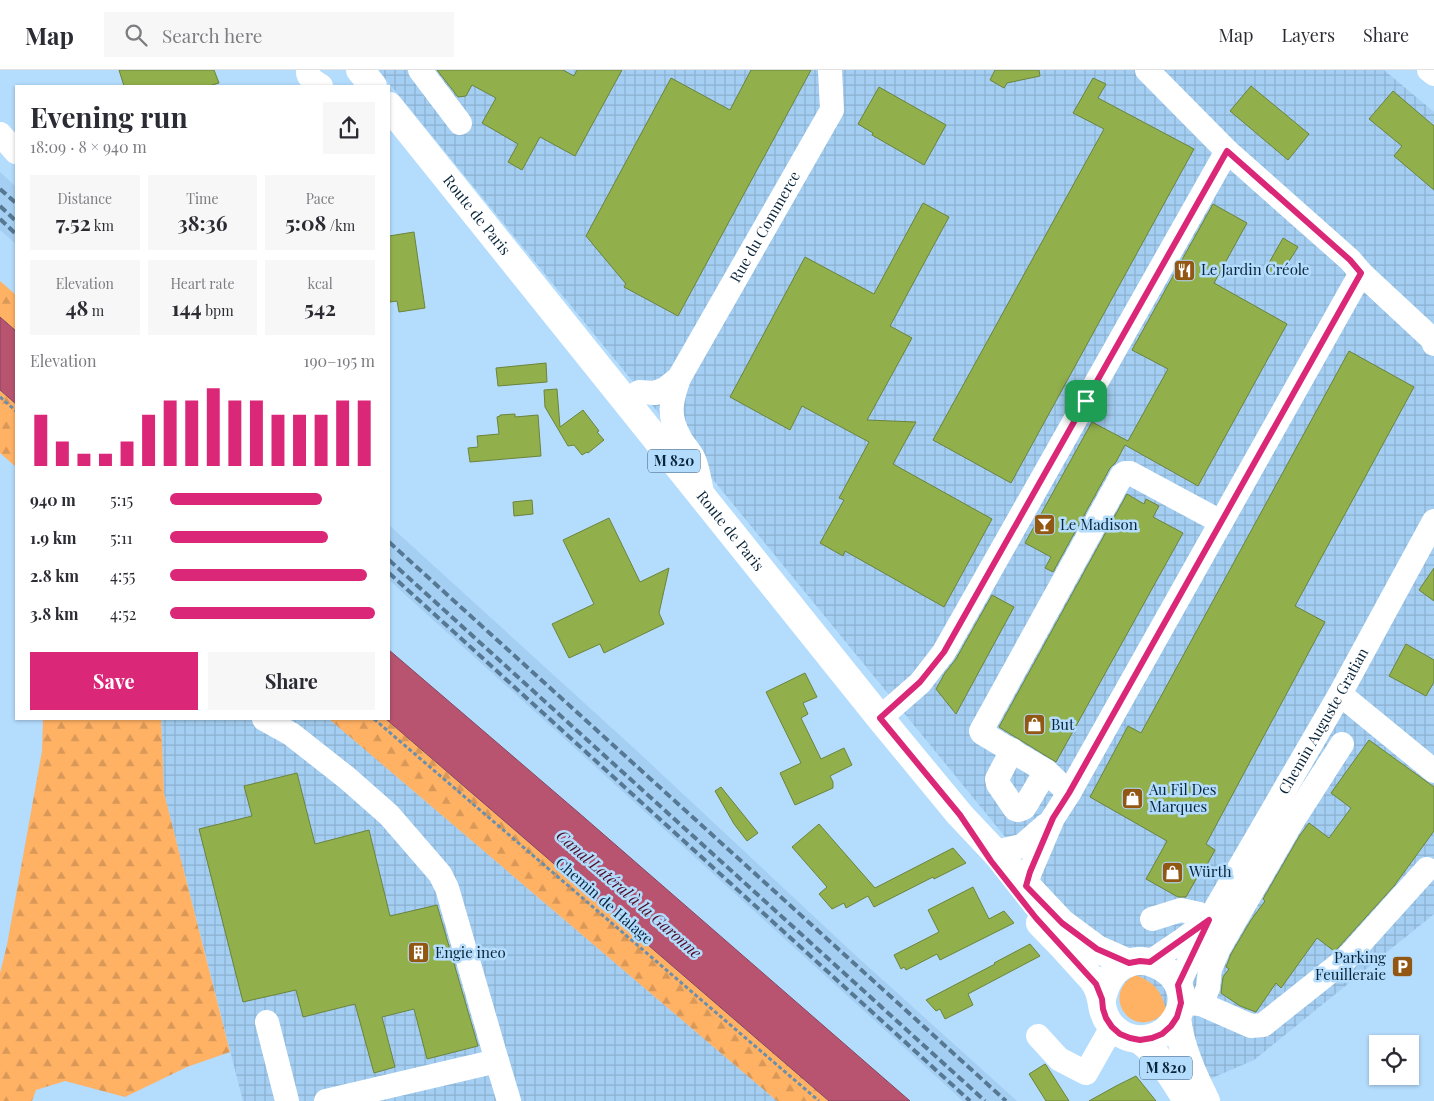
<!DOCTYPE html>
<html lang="en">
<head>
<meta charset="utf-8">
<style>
	:root { --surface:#fff; --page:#f7f7f7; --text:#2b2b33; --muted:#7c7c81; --line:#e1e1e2; --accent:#db2777 }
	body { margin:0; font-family:"Playfair Display",serif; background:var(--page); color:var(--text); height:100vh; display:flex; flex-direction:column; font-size:19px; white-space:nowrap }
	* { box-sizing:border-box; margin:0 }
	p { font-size:16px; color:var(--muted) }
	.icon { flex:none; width:28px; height:28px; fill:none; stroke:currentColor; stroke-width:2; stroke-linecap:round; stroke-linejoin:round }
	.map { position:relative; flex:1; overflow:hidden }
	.side { position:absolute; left:15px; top:15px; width:375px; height:635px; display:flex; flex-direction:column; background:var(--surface); border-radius:0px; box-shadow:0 1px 4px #0004 }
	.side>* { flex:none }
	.tools { position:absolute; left:1369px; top:965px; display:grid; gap:10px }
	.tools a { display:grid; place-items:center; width:50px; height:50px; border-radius:0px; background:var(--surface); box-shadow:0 1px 4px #0004; font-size:25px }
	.pin { position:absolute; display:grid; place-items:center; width:42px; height:42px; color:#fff; margin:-21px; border-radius:10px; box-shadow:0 2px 8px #0006 }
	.round { display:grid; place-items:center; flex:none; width:52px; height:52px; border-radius:0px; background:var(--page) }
	.head { display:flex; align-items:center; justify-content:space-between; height:85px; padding:0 15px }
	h1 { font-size:28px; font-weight:700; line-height:38px }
	.metrics { display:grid; grid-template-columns:repeat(3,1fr); gap:8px; height:85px; padding:5px 15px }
	.metrics div { display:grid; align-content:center; border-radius:0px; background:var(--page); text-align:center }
	.metrics b { font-size:21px; font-weight:700 }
	.metrics small { font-size:14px; font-weight:400 }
	.metrics p { font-size:14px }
	.chart { height:140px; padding:10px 15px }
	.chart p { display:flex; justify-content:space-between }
	.chart svg { width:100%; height:90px; margin-top:5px; stroke:var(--accent); stroke-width:6 }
	.cta { display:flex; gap:10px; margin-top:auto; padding:10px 15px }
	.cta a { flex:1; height:58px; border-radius:0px; background:var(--accent); color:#fff; font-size:20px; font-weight:700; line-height:58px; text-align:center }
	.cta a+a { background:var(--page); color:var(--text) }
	ul { padding:0 15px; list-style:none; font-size:16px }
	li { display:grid; grid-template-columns:80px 60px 1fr; align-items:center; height:38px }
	li i { height:12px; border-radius:6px; background:var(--accent) }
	header { display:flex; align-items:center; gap:30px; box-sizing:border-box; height:70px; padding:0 25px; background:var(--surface); border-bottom:1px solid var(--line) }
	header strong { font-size:24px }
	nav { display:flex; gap:28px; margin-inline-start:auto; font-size:18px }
	.search { width:350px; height:45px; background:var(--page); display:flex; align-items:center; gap:12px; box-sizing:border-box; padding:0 18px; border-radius:0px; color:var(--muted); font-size:19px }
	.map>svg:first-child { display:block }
	.built { fill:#a4cef2 }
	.industrial { fill:url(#industrial-grid) }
	.green { fill:#ffb164 }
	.forest { fill:url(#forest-firs) }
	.water { fill:#b85470; stroke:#844660 }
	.building { fill:#91b04c; stroke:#6c833a }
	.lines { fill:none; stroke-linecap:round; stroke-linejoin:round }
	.path { stroke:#6c8fab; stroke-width:3; stroke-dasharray:4 2.5; stroke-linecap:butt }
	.minor { stroke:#fff; stroke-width:24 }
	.major { stroke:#fff; stroke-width:28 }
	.rail { stroke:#567892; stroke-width:4; stroke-dasharray:8 4; stroke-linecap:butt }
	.route-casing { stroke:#fff; stroke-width:10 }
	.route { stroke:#db2777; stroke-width:6 }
	.labels { text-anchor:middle; stroke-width:5; stroke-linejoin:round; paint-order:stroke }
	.shield { fill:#b4dcfd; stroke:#3c5c74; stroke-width:1 }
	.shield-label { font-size:14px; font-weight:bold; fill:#09253a }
	.street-label { font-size:15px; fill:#09253a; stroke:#b4dcfd }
	.poi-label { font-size:15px; fill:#09253a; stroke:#b4dcfd; text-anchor:start }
	.water-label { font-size:16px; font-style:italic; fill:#4e0c24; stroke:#b4dcfd }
</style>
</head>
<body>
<header>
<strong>Map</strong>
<div class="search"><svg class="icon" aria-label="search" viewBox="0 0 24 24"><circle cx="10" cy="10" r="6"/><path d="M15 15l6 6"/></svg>Search here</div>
<nav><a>Map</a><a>Layers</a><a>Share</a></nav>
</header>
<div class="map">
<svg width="1434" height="1031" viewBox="0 0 1434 1031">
	<defs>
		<pattern id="industrial-grid" width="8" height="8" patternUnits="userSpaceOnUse" patternTransform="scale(1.25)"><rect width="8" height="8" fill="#a4cef2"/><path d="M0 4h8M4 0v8" fill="none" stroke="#8cb1d0"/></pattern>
		<pattern id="forest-firs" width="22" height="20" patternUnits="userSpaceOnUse" patternTransform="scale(1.25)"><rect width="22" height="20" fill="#ffb164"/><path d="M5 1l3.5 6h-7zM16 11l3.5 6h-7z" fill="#d99858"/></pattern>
	</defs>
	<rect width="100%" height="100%" fill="#b4dcfd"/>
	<g class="built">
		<polygon points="0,102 16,117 16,174 0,160"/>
		<polygon points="389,455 637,681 854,884 1017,1031 963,1031 522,630 389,510"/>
	</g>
	<g class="industrial">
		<polygon points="378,0 1384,0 1434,42 1434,844 1254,990 1205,1011"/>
		<polygon points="161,649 329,649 777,1031 243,1031 164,723"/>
	</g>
	<path class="green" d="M1135,905C1155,912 1161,921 1166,940C1137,975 1097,927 1135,905Z"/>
	<g class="forest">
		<polygon points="0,211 16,225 16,261 0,247"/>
		<polygon points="0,320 16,334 16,397 0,383"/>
		<polygon points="43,649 161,649 164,723 230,982 187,997 125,1027 65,1011 36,1020 32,1031 0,1031 0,903 7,875 42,681"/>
		<polygon points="329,649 386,649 829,1031 777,1031"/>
	</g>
	<g class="water">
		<polygon points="0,247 16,261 16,334 0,320"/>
		<polygon points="389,580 579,743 910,1031 829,1031 386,649 389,649"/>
	</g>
	<g class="building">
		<polygon points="119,0 214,0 219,13 209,16 124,16"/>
		<polygon points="437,0 563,0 574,6 577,0 622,0 575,86 540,67 522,100 508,92 518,74 482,53 496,28 472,15 466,26 458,27"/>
		<polygon points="751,0 811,0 678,246 624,217 626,214 586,166 671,8 730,40"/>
		<polygon points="995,0 1039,0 1040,6 1007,13 1004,18 990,10"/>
		<polygon points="1093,8 1106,14 1098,28 1194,79 1011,413 933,370 1104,59 1073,43"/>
		<polygon points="1251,16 1309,64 1288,90 1230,41"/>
		<polygon points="879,17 946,55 924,95 872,65 873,63 858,54"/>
		<polygon points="1393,21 1434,56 1434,120 1394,86 1402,76 1369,49"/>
		<polygon points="923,133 949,147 890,256 912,268 867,350 916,352 893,394 992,449 944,537 845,481 843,486 820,473 844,430 839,428 869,372 802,336 790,360 730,327 805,187 874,224"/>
		<polygon points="1213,134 1247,153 1214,213 1287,254 1198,416 1125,375 1116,392 1110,398 1053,502 1045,498 1051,487 1025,473 1092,352 1128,371 1168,299 1132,280"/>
		<polygon points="414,162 425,238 399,242 397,231 390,232 389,223 389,166"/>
		<polygon points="1283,168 1298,177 1281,204 1279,203 1276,207 1265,200"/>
		<polygon points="1349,281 1414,317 1295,536 1325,552 1206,774 1215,780 1202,804 1200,802 1186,827 1178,827 1146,809 1167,771 1090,727 1128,656 1141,663"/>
		<polygon points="546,293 547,312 498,316 496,298"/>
		<polygon points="557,319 560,357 583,340 599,361 597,362 604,370 588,383 587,382 582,385 574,375 568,376 545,337 544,320"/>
		<polygon points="515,344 515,347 538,345 541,386 470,392 468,378 478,377 477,366 499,364 497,347 500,346 500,345"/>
		<polygon points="1127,424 1144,434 1146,429 1159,436 1153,447 1183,463 1056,692 999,657"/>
		<polygon points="532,430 533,444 514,446 513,432"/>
		<polygon points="609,448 640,512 669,498 659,543 664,554 604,583 600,574 569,588 552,554 594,534 563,470"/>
		<polygon points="1434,498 1434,531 1419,520"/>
		<polygon points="992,525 1014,537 956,644 936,619 945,603 956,589"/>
		<polygon points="1406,574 1434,590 1434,612 1426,626 1389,606"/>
		<polygon points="805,603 817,627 803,633 808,644 801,648 821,689 844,678 852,695 830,706 833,712 833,718 795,735 780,703 801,693 766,622"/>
		<polygon points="1369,670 1434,717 1434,761 1394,816 1337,879 1334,881 1317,868 1281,918 1276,913 1256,942 1240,936 1221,923 1223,907 1229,899 1226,897 1231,884 1251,850 1265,831 1263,829 1300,765 1309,753 1329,768 1351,738 1331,723"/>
		<polygon points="297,703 315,774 369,760 390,846 437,835 478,976 427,989 414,939 382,947 395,997 374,1003 355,934 303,947 296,920 243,932 199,759 252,746 244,716"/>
		<polygon points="721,717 758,763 747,771 734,754 715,721"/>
		<polygon points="819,754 875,818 953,778 966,793 934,809 933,807 874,837 868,826 846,838 844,833 832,839 819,824 827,817 792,777"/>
		<polygon points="973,817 989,849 1004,841 1014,853 940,890 937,884 906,900 904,897 901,899 894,885 939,862 928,840"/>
		<polygon points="1030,874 1040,886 968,924 973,935 945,949 940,939 936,941 926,930 995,894 994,893"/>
		<polygon points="1045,994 1046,995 1069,1031 1046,1031 1029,1004"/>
		<polygon points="1136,1006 1156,1031 1089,1031 1116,1016"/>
	</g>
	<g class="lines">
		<g class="path">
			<polyline points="0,327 16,341"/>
			<polyline points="374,649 819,1031"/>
		</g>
		<g class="minor">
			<path d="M308,0C307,8 315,12 321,16"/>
			<polyline points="420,0 460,53"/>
			<polyline points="1147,0 1227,81 1350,190 1361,203 1433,270 1434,274"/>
			<polyline points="1429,0 1434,4"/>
			<polyline points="0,64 16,82"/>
			<path id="s1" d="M679,308L832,40L830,0"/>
			<path d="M627,332L639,322L655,323L665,319L679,308C671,331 667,345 680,368C684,376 692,383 695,392C699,403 700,415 703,426"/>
			<polyline points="1340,624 1434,701"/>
			<polyline points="880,648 920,613 944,582 1227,81"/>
			<polyline points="264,649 291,664 347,708 389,745 440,804 447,818 497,991"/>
			<polyline points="1012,680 997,709 998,714 1015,739 1018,740 1024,738 1046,701"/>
			<polyline points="1069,723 1046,701 982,663 981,661 1122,405 1125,403 1130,403 1221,452"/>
			<polyline points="995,782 1022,776 1046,755"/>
			<polyline points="1026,816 1030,802 1053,748 1069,723 1361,203"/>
			<path id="s2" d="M1152,849L1181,840L1199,844L1209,850L1340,624L1434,451"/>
			<polyline points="1150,892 1181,871 1209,850 1178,915"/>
			<polyline points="1181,933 1201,934 1251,956 1263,955 1346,889 1427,799"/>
			<polyline points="1201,934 1208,918 1210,899 1219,878 1292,752 1342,674"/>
			<polyline points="267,952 287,1031"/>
			<polyline points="1038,966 1059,989 1086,1003 1112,957"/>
			<polyline points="326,1031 497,991 509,1031"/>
		</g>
		<g class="major">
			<polyline points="360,0 373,16"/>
			<path id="s3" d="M389,36L880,648L960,745L1062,853L1097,879L1129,893"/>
			<path d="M1040,853C1055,868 1070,884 1084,900C1088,905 1093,909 1096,915C1101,923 1101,931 1103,940C1109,961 1129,973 1150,968C1160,966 1168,960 1174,951C1208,903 1117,856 1102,929"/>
			<path d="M1177,947C1180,977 1193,1005 1206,1031"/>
			<path d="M1140,970C1160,986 1174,1009 1187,1031"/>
		</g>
		<g class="rail">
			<polyline points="0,119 16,133"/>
			<polyline points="0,136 16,151"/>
			<polyline points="0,149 16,164"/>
			<polyline points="389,472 1006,1031"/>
			<polyline points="389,490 985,1031"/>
			<polyline points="389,503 970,1031"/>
		</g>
	</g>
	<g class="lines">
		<defs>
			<polygon id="route" points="1227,81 1350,190 1361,203 1069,723 1053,748 1030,802 1026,816 1062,853 1097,879 1129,893 1140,891 1150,892 1209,850 1178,915 1181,933 1177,947 1171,956 1162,964 1152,968 1140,970 1130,968 1120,964 1112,957 1106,948 1103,939 1102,929 1096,914 1036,848 991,791 960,745 880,648 920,612 944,582"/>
		</defs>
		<use href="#route" class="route-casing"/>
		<use href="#route" class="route"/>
	</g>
	<defs>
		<symbol id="restaurant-square" viewBox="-11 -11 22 22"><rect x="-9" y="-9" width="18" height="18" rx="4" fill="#915713" stroke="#b4dcfd"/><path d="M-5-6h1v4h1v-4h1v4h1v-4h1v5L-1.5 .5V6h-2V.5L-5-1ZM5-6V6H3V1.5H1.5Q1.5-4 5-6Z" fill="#fff"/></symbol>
		<symbol id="bar-square" viewBox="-11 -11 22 22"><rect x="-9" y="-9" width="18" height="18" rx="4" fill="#915713" stroke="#b4dcfd"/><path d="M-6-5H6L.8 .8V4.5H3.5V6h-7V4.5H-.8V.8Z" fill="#fff"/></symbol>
		<symbol id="shop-square" viewBox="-11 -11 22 22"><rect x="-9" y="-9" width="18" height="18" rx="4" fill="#915713" stroke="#b4dcfd"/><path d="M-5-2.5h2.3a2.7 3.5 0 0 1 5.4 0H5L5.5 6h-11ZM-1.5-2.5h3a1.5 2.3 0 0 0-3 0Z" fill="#fff"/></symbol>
		<symbol id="building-square" viewBox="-11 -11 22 22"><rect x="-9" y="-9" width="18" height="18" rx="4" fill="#915713" stroke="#b4dcfd"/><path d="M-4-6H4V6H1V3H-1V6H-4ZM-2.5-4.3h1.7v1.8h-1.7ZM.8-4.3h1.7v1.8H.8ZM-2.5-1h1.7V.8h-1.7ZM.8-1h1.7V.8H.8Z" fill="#fff"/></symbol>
		<symbol id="parking-square" viewBox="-11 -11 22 22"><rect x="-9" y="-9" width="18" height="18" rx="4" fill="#915713" stroke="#b4dcfd"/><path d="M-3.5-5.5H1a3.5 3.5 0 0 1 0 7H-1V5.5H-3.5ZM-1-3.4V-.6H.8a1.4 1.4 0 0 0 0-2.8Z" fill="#fff"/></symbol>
	</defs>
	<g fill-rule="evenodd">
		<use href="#restaurant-square" x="1172" y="188" width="25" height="25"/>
		<use href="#bar-square" x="1032" y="442" width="25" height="25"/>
		<use href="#shop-square" x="1022" y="642" width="25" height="25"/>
		<use href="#shop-square" x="1120" y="716" width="25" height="25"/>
		<use href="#shop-square" x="1160" y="790" width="25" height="25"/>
		<use href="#building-square" x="406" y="870" width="25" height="25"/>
		<use href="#parking-square" x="1390" y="884" width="25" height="25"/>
	</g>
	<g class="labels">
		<g class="shield">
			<rect x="648" y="379.5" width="52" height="23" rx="4"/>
			<rect x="1140" y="986.5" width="52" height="23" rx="4"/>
		</g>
		<g class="shield-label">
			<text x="674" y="396">M 820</text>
			<text x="1166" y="1003">M 820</text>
		</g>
		<g class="street-label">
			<text dy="5" stroke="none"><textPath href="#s3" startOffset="140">Route de Paris</textPath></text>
			<text dy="5" stroke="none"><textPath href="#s1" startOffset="174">Rue du Commerce</textPath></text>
			<text dy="5" stroke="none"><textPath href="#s3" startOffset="545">Route de Paris</textPath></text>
			<text dy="5" stroke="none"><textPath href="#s2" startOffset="290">Chemin Auguste Gratian</textPath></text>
			<text transform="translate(604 831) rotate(41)" y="5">Chemin de Halage</text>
		</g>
		<g class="poi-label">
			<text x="1201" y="205">Le Jardin Créole</text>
			<text x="1060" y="460">Le Madison</text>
			<text x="1051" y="660">But</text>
			<text x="1149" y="725">Au Fil Des<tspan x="1149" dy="17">Marques</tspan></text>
			<text x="1189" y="807">Würth</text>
			<text x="435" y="888">Engie ineo</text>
			<text x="1386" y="893" text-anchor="end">Parking<tspan x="1386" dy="17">Feuilleraie</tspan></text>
		</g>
		<g class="water-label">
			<text transform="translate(629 824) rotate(41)" y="6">Canal Latéral à la Garonne</text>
		</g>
	</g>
</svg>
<div class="tools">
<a><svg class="icon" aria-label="locate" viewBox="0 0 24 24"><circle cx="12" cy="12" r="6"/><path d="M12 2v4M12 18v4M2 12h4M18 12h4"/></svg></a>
</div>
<div class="pin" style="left:1086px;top:331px;background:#1e9e55"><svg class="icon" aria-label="arrive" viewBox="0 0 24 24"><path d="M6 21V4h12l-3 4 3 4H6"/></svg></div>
<section class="side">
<div class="head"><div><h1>Evening run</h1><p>18:09 · 8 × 940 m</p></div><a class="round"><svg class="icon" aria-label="share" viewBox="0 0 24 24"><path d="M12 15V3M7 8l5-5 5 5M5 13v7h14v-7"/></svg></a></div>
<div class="metrics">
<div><p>Distance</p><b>7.52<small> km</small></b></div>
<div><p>Time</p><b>38:36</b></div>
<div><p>Pace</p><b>5:08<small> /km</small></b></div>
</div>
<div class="metrics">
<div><p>Elevation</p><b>48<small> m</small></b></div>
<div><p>Heart rate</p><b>144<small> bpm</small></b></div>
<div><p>kcal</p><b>542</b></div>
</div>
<div class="chart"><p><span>Elevation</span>190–195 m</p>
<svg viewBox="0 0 160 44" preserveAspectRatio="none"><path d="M5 44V19M15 44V32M25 44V38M35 44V38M45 44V32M55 44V19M65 44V12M75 44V12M85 44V6M95 44V12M105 44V12M115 44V19M125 44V19M135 44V19M145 44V12M155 44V12"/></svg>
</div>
<ul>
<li><b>940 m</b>5:15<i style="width:74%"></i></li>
<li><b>1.9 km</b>5:11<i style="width:77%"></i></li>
<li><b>2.8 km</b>4:55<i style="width:96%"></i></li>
<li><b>3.8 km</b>4:52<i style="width:100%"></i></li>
</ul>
<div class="cta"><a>Save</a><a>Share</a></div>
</section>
</div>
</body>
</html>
